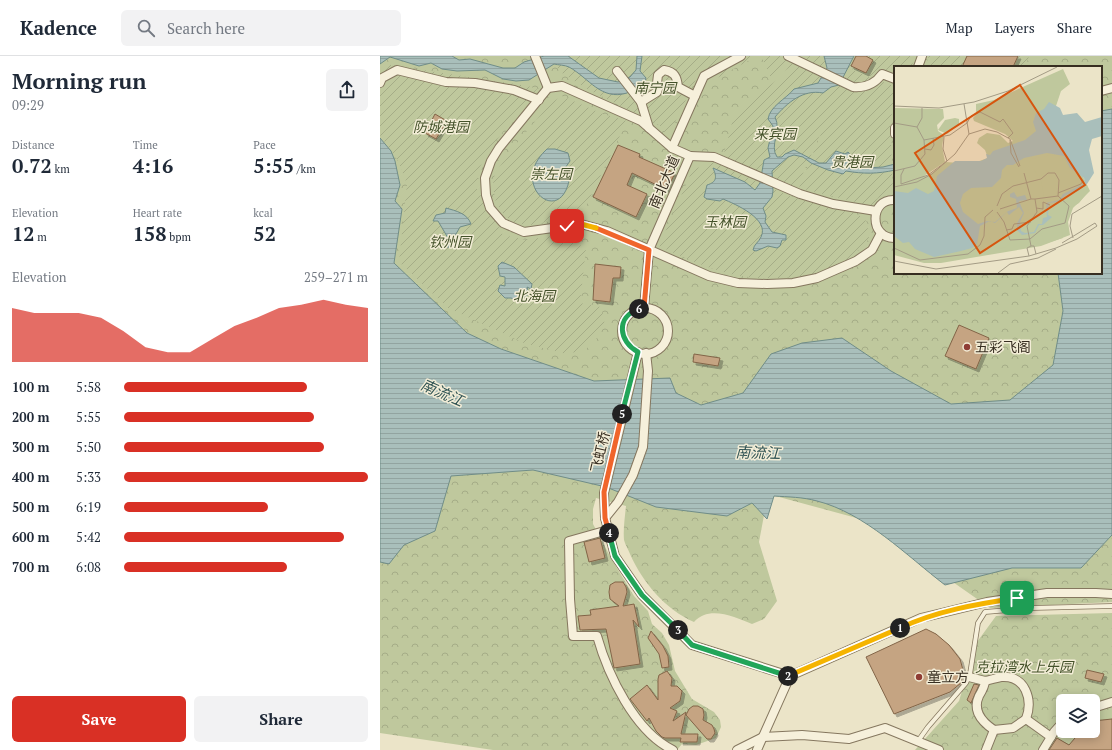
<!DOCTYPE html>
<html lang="en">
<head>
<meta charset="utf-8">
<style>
	:root { --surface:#fff; --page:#f2f2f3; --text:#1f2937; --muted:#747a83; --line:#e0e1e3; --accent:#d93025 }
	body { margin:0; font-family:"PT Serif","Noto Sans SC",serif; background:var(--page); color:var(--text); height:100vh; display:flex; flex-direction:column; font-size:15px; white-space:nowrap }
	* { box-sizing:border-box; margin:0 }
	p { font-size:13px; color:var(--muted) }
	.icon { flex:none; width:22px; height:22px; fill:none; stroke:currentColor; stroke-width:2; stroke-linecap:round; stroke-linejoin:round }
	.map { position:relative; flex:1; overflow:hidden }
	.drawer { display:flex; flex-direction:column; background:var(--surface); width:380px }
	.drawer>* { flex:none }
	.buttons { position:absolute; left:676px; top:638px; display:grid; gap:8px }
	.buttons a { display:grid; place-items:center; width:44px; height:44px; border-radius:6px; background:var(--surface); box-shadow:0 2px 10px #0003; font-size:20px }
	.pin { position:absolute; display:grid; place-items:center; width:34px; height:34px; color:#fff; margin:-17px; border-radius:8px; box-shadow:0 2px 6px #0006 }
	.km { position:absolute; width:20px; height:20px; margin:-10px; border-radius:50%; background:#222; color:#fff; font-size:11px; line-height:20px; text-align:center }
	.round { display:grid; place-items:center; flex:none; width:42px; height:42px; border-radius:6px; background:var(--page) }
	.summary { display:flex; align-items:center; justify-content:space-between; height:68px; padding:0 12px }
	h1 { font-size:22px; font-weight:700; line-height:30px }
	.stats { display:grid; grid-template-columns:repeat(3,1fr); gap:6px; height:68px; padding:4px 12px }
	.stats div { display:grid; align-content:center }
	.stats b { font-size:20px; font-weight:700 }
	.stats small { font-size:11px; font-weight:400 }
	.stats p { font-size:11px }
	.chart { height:112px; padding:8px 12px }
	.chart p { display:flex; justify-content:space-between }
	.chart svg { width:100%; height:72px; margin-top:4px; fill:var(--accent); opacity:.7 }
	.button { display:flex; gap:8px; margin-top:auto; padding:8px 12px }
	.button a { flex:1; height:46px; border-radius:6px; background:var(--accent); color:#fff; font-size:16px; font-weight:700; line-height:46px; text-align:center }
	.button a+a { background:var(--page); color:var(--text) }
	ul { padding:0 12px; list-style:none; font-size:13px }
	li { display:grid; grid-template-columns:64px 48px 1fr; align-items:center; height:30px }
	li i { height:10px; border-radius:5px; background:var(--accent) }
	header { display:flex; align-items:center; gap:24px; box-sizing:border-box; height:56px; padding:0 20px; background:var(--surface); border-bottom:1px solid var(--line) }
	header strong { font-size:19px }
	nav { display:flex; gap:22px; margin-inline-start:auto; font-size:14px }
	.search { width:280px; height:36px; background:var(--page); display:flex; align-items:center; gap:10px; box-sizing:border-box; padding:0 14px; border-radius:6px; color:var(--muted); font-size:15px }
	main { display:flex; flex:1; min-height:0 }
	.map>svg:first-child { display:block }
	.park { fill:url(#park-crowns); fill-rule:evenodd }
	.garden { fill:url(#garden-furrows) }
	.water { fill:url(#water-rules); stroke:#708d88 }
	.building { fill:#c5a482; stroke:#826447; filter:url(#shadow) }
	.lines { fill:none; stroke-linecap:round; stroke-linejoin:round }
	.lane-casing { stroke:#85775f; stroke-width:5.5 }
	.street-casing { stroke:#85775f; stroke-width:10 }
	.lane { stroke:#f6f0db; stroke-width:4 }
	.street { stroke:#f6f0db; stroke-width:8 }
	.split-1-casing { stroke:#fff; stroke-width:8 }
	.split-2-casing { stroke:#fff; stroke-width:8 }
	.split-3-casing { stroke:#fff; stroke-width:8 }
	.split-4-casing { stroke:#fff; stroke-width:8 }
	.split-5-casing { stroke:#fff; stroke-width:8 }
	.split-6-casing { stroke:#fff; stroke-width:8 }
	.split-7-casing { stroke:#fff; stroke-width:8 }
	.split-8-casing { stroke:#fff; stroke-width:8 }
	.split-1 { stroke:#f5b400; stroke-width:5 }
	.split-2 { stroke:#f5b400; stroke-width:5 }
	.split-3 { stroke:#22a559; stroke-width:5 }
	.split-4 { stroke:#22a559; stroke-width:5 }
	.split-5 { stroke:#f0652b; stroke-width:5 }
	.split-6 { stroke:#22a559; stroke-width:5 }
	.split-7 { stroke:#f0652b; stroke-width:5 }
	.split-8 { stroke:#f5b400; stroke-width:5 }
	.poi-dot { fill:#8f3c34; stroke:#f3edd7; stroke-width:1.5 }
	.labels { text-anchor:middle; stroke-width:3; stroke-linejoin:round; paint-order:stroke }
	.park-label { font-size:14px; font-style:italic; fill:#44522a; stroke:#f3edd7 }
	.street-label { font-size:14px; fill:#372e21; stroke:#f3edd7 }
	.poi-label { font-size:14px; fill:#372e21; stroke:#f3edd7; text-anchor:start }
	.water-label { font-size:15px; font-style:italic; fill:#325555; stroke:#f3edd7 }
	.inset-road { fill:none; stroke:#a39b85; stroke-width:1 }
	.view { fill:#d6550e; fill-opacity:0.15; stroke:#d6550e; stroke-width:2 }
	.inset-edge { fill:none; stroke:#372e21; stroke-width:2 }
</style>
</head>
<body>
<header>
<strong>Kadence</strong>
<div class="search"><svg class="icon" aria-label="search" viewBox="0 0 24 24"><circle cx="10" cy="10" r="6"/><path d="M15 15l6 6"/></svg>Search here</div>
<nav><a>Map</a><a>Layers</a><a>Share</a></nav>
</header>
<main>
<section class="drawer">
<div class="summary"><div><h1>Morning run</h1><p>09:29</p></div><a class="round"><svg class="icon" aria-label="share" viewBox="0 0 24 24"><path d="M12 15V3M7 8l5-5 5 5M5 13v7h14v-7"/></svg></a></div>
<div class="stats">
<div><p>Distance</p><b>0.72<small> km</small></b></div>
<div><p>Time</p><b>4:16</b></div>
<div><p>Pace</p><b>5:55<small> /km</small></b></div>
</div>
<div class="stats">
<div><p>Elevation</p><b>12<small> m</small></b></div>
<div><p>Heart rate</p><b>158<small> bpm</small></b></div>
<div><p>kcal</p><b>52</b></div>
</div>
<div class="chart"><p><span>Elevation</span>259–271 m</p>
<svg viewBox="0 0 160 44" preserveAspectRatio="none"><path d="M0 44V11L10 14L20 14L30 14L40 17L50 25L60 35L70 38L80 38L90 30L100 22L110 17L120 11L130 9L140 6L150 9L160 11V44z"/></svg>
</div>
<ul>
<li><b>100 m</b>5:58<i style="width:75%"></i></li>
<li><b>200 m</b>5:55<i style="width:78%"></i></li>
<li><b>300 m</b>5:50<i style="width:82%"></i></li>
<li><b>400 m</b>5:33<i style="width:100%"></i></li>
<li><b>500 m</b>6:19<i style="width:59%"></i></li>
<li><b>600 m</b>5:42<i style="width:90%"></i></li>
<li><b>700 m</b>6:08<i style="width:67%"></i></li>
</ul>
<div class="button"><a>Save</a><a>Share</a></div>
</section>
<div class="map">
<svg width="732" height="694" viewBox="0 0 732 694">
	<defs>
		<pattern id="park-crowns" width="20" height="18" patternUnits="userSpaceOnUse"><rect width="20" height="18" fill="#bfc89d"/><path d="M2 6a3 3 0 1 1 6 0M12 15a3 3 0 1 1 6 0" fill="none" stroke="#a5ac87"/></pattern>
		<pattern id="garden-furrows" width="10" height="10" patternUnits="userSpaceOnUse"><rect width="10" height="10" fill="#bfc89d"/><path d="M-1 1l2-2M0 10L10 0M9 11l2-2" fill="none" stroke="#a5ac87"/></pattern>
		<pattern id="water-rules" width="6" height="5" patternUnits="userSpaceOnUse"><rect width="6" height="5" fill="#a9bfbb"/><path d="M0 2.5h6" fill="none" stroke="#92a4a0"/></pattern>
		<filter id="shadow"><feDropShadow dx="3" dy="3" stdDeviation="0" flood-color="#0004"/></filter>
	</defs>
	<rect width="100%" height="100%" fill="#ebe4c8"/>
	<g class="park">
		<path d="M0,0H732V546L610,552L560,517L495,467L388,438L379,486L397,545L384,563L372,568C355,561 329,549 314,566C285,553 263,527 250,498C248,493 245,488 244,484C243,473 245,460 246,450L216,442L213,453V468L232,504L254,540L268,555L272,568L282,577L289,589L295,615L312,643L334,656L340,664L341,671L336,682L316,689L302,688L297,694H113L0,677ZM515,11H721V217H515Z"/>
		<path d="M732,557V694H535L579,645L597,586L616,560ZM683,645H713V675H683Z"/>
	</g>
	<g class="garden">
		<polygon points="171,0 377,0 337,22 321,13 288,80 279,69 205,32 179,15"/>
		<polygon points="381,0 425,0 392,24"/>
		<polygon points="427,0 442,0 470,11 456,43 470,12 488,21 515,30 515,50 510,63 513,136 498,142 492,150 419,132 447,63 416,133 343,101 355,57"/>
		<polygon points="447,0 536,0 531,11 515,11 515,28 488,19"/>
		<polygon points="549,0 649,0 645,11 545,11"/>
		<polygon points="10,9 148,30 157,33 118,82 99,112 97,133 123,179 146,184 178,179 206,192 200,247 221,251 225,269 217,282 205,294 186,298 144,287 68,252 19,206 27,128 18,105 0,79 0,20"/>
		<polygon points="182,40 223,58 247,65 201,160 176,163 155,169 137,168 124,159 116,147 114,136 113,123 118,113 140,83 171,47"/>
		<path d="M331,105L413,141L479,159L487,166L489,183C482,190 475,198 467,204C452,214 432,219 414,221C359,227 328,213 279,190L312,115Z"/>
	</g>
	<g class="water">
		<path d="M0,0H72L79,4L90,3L123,12H135L144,6L164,0H188L219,22L238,26L250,21L256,14L257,0H262L260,15L266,22L265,26C258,28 253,34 247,37C221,45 209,22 189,11C185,9 178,9 174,8L149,24L136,25L123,23L105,14L77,15L62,13L51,7L39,10L10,1L0,8Z"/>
		<path d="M444,0H474L459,29L451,31L443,37C423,33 407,47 395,61C402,75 389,89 397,101H402L405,98L414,94L439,107H446L456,95L465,98L468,96L470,98L468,108L470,113L503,111L515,108V114C498,118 483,118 466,115L463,118L448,114L431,107L423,101L414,99L408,101L392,115L393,135L392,141L383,152L386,160L385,166L392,176L406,179V184H402L400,190L397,192L388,190L376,195L373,194C374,188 379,186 381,181C390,163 355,148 343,143L340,145L327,143L324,141L327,129C337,126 337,121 333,112L365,126L375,134L380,127L384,104L390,101L388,92L393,70L388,63C390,50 406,43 414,33L438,27L447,12Z"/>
		<path d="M732,53V479L701,512H632L565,529C527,500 485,457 437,445C423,441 408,441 394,440L387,463L372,447L347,460L276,451L226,431L153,414L71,420L55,475L24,489L9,508L0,506V82L11,95L15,105L20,129L15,145L22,153L14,207L87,277L121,293L214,325L290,322L296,337L321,349L363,337L391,298L422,287L462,282L511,315L571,348L630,344L673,309L683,255L678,217H721V55Z"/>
		<path d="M167,93H175L188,97L190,105L183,115L189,125C179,171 128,128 167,93Z"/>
		<path d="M66,152C76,155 87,157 91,168L80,171L68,192L66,184L68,182L58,165H53L56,159L65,157Z"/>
		<polygon points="122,206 134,211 152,228 151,233 147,231 149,238 144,241 142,246 131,242 125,242 118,235 120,229 125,230 125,221 120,220 118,210"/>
	</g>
	<g class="building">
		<polygon points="476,0 486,0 493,4 486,17 471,10"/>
		<polygon points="587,0 638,0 633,11 582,11"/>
		<polygon points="55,58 67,65 56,83 45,77"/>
		<polygon points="238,89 260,98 259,101 295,117 287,134 252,117 247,129 267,138 256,161 213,141"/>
		<polygon points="215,208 241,211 240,222 233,222 230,246 213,244"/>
		<polygon points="579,269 609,282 596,313 565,300"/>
		<polygon points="314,298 340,302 338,310 313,306"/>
		<polygon points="220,482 225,502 209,506 204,486"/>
		<polygon points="235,526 243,526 246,531 247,536 243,550 254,548 259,571 253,564 260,608 234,612 226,573 200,574 198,560 211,559 210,554 239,550 230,543 229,536 230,529"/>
		<polygon points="546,573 556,578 569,589 580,603 583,614 581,627 570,636 514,658 486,601"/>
		<polygon points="271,575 283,590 288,600 289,611 282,612 279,598 268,582"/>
		<polygon points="707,614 724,618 721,626 705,622"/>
		<polygon points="287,615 292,622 291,630 297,630 302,635 300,645 290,652 297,655 293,665 306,656 301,678 318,678 317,686 300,686 301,682 285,682 282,681 276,675 269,662 267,665 250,643 267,629 278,644 278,623 279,619"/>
		<polygon points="594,628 599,629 591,647 587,644"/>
		<polygon points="313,650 318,650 323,653 324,659 323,664 332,669 334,673 335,677 331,683 327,683 306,659 309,653"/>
		<polygon points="732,663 732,694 669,694 677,682 689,689 701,675 713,675 713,665"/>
	</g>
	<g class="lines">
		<defs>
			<polyline id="lane" points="538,685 548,671 586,627 590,618 598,567 605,556 652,552 732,550"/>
			<g id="street">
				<polyline points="155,0 168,32"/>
				<path d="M408,0L473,31C485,32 495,28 502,18L515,23"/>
				<polyline points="538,11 542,0"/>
				<path d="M237,15L261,46L277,36L279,30L277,27L278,19L284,14C295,16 297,21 298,31L315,40"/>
				<polyline points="0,27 2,22 17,14 66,26 95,27 134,34 159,44"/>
				<polyline points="721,35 732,32"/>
				<polyline points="261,46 269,72"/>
				<polyline points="515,72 515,78"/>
				<polyline points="292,92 261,65 182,30 168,32 119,92 111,105 105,122 106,139 110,152 123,167 144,176 201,168 227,175 329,220 358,227 387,228 413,227 437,222 476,205 492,194 501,177"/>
				<polyline points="310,100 334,101 420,138 453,148 496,155"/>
				<path d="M515,144C489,142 489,183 515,182"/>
				<polyline points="264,252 269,194 310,100 292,92 324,20 361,0"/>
				<circle cx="265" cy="275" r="23"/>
				<polyline points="258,296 224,437 225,462 235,500 262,539 312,589 410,620 541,562 607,546 667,537 716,537 732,538"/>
				<polyline points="225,462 238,446 253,419 263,391 268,315 266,297"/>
				<path d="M228,474L189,485L190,543L193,580H217C228,619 255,676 293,694"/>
				<path d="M589,621L605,625C605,630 602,635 599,640C592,655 602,666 614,674"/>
				<path d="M605,625C610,624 616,622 621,621C646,619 653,644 646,663"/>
				<polyline points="713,652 732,646"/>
				<polyline points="357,694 383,681 422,679 469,683 505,672 559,694"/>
				<polyline points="377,694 410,620"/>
				<polyline points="606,694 614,674 633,672 646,663 671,681"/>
				<polyline points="663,694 674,676 683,666"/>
			</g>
		</defs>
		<use href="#lane" class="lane-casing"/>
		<use href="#street" class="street-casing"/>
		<use href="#lane" class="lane"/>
		<use href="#street" class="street"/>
	</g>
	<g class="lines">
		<defs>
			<path id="split-1" d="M520,572C556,555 597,548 637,542"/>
			<polyline id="split-2" points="408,620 520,572"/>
			<polyline id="split-3" points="298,574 312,589 408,620"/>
			<polyline id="split-4" points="229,477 235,500 262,539 298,574"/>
			<polyline id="split-5" points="229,477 225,462 224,436 242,358"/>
			<path id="split-6" d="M242,358L258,296C239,286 235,261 259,253"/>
			<polyline id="split-7" points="216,172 269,194 264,252 259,253"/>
			<polyline id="split-8" points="187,170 201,168 216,172"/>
		</defs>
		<use href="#split-1" class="split-1-casing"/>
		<use href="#split-2" class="split-2-casing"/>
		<use href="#split-3" class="split-3-casing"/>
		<use href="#split-4" class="split-4-casing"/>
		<use href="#split-5" class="split-5-casing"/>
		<use href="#split-6" class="split-6-casing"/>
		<use href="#split-7" class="split-7-casing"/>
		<use href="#split-8" class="split-8-casing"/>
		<use href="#split-1" class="split-1"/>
		<use href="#split-2" class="split-2"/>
		<use href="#split-3" class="split-3"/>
		<use href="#split-4" class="split-4"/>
		<use href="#split-5" class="split-5"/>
		<use href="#split-6" class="split-6"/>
		<use href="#split-7" class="split-7"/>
		<use href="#split-8" class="split-8"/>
	</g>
	<g class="poi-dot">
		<circle cx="587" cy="291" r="4"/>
		<circle cx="539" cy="621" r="4"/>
	</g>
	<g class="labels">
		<g class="park-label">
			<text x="275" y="37">南宁园</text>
			<text x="61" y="76">防城港园</text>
			<text x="395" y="83">来宾园</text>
			<text x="472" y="111">贵港园</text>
			<text x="171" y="123">崇左园</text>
			<text x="345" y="171">玉林园</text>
			<text x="70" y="191">钦州园</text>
			<text x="154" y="245">北海园</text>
			<text x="644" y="616">克拉湾水上乐园</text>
		</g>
		<g class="street-label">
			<text transform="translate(284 126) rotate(-67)" y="5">南北大道</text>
			<text transform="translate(220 396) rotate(-77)" y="5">飞虹桥</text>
		</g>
		<g class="poi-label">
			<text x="595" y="296">五彩飞阁</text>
			<text x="547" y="626">童立方</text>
		</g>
		<g class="water-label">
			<text transform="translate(62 337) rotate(24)" y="5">南流江</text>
			<text transform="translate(378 397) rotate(2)" y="5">南流江</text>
		</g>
	</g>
	<g transform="translate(514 10)">
		<rect width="208" height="208" fill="#ebe4c8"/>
		<path d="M61,52L65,53V58L53,68L44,64L51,54Z" fill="#bfc89d"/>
		<path d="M169,3L176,18L167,25L159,49L196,125L179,142L174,156L176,169L147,180L47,197H30L0,189V42L49,43L50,52L43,59L44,65L50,69L48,80L51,96L30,110H34L52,96L77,98L94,92L91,84L83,77L85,72L93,67L106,69L114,77L119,75L111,68L80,55L79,52L84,46H82V38L100,34Z" fill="#bfc89d"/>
		<path d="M158,89L169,91L175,103L188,110L189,118L166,129L165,109L157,104L144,110L139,102L134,101L137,93ZM156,107L161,108L164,114L162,128L150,132L147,114ZM133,117L134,134L108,141L104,138L107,129L117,121ZM192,121L194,126L185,137L177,142L178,138L171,132ZM164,133L172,139L171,147L165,158L134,166V171L130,172L117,173L115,171L112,157L105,147L107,143L132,136L135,144L132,152L137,154L141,147H144L142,134ZM103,148L117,176L112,181L105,183L98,180L93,160L94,154ZM167,160L169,172L150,178L147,165Z" fill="#bfc89d"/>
		<path d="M155,36L166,42L169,49L183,47L191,56L208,51V70L198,73L195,84L200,107L193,118L184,125L172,129L164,136L155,137L154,149L158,151L149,159H145L141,167L128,169L123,164V157L129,147L125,141L115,149L113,146L101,157L96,155L86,160L83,178L78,182L67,185L40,191L21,183L15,176L9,177L0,170V125L14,127L22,122L34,128L40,125L43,110L61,95H87L93,92L92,88L96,89L99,85L131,74L142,65L139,56L142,47L150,43ZM153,87L170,90L176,102L190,112L191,117L169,128L165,134L152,137L153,151L149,152L148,158H144L140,166L131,167L127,165L126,156L130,147L125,135L133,134L131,129L123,131L120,126L116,128V131L122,133L123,142L114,145L101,156L93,155L84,158L69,146L66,137L69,128L77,122L98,121L107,112L108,104L113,99H119L130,92Z" fill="#a9bfbb" fill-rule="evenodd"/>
		<path class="inset-road" d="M70,38L75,68M0,40L45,42L80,36L114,25L163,1M28,42V52L23,61L30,74L56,69L73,57L77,50L86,46L106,56L109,53L119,67L114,72M0,57L23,61M116,74L117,87L125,101M31,83L37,84L40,79L39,72M10,103L7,109V118L34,109L53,95L49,83L50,71M0,105L21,100L31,88L30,74M130,107L137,133H141L143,146L133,160L137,180M0,121L23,116L38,108L61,88L75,68L91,63L103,66L116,73L126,100M164,127L187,118L189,114M103,140L108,128L119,120L147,113L154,107H161L165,114L164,130L141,133M142,142L149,143V136L156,139M106,143L137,133M103,146L110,156L116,174L136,173L148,163L171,157L175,140L164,130M112,164L118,163L120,158L137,156M179,172L176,160L178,148L208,130M168,177L201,157M0,182L26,194L74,188L86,179L90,170L91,151L99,144M135,190L133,182L137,180H140L142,188M0,195L42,203L135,190L162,182L183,173L203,160L201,157M104,207L116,198L144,192L162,183"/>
		<path class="view" d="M126,19L191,119L86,187L21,87Z"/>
		<rect width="208" height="208" class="inset-edge"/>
	</g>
</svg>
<div class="buttons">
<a><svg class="icon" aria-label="layers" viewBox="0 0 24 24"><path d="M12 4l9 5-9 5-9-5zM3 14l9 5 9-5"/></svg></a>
</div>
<div class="pin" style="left:637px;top:542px;background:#1e9e55"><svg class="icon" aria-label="arrive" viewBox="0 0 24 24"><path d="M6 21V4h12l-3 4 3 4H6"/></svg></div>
<div class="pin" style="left:187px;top:170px;background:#d93025"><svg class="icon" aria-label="check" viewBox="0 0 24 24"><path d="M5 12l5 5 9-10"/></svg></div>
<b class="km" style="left:520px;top:572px">1</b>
<b class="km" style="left:408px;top:620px">2</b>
<b class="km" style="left:298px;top:574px">3</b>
<b class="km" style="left:229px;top:477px">4</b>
<b class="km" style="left:242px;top:358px">5</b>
<b class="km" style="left:259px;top:253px">6</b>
</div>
</main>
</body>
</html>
